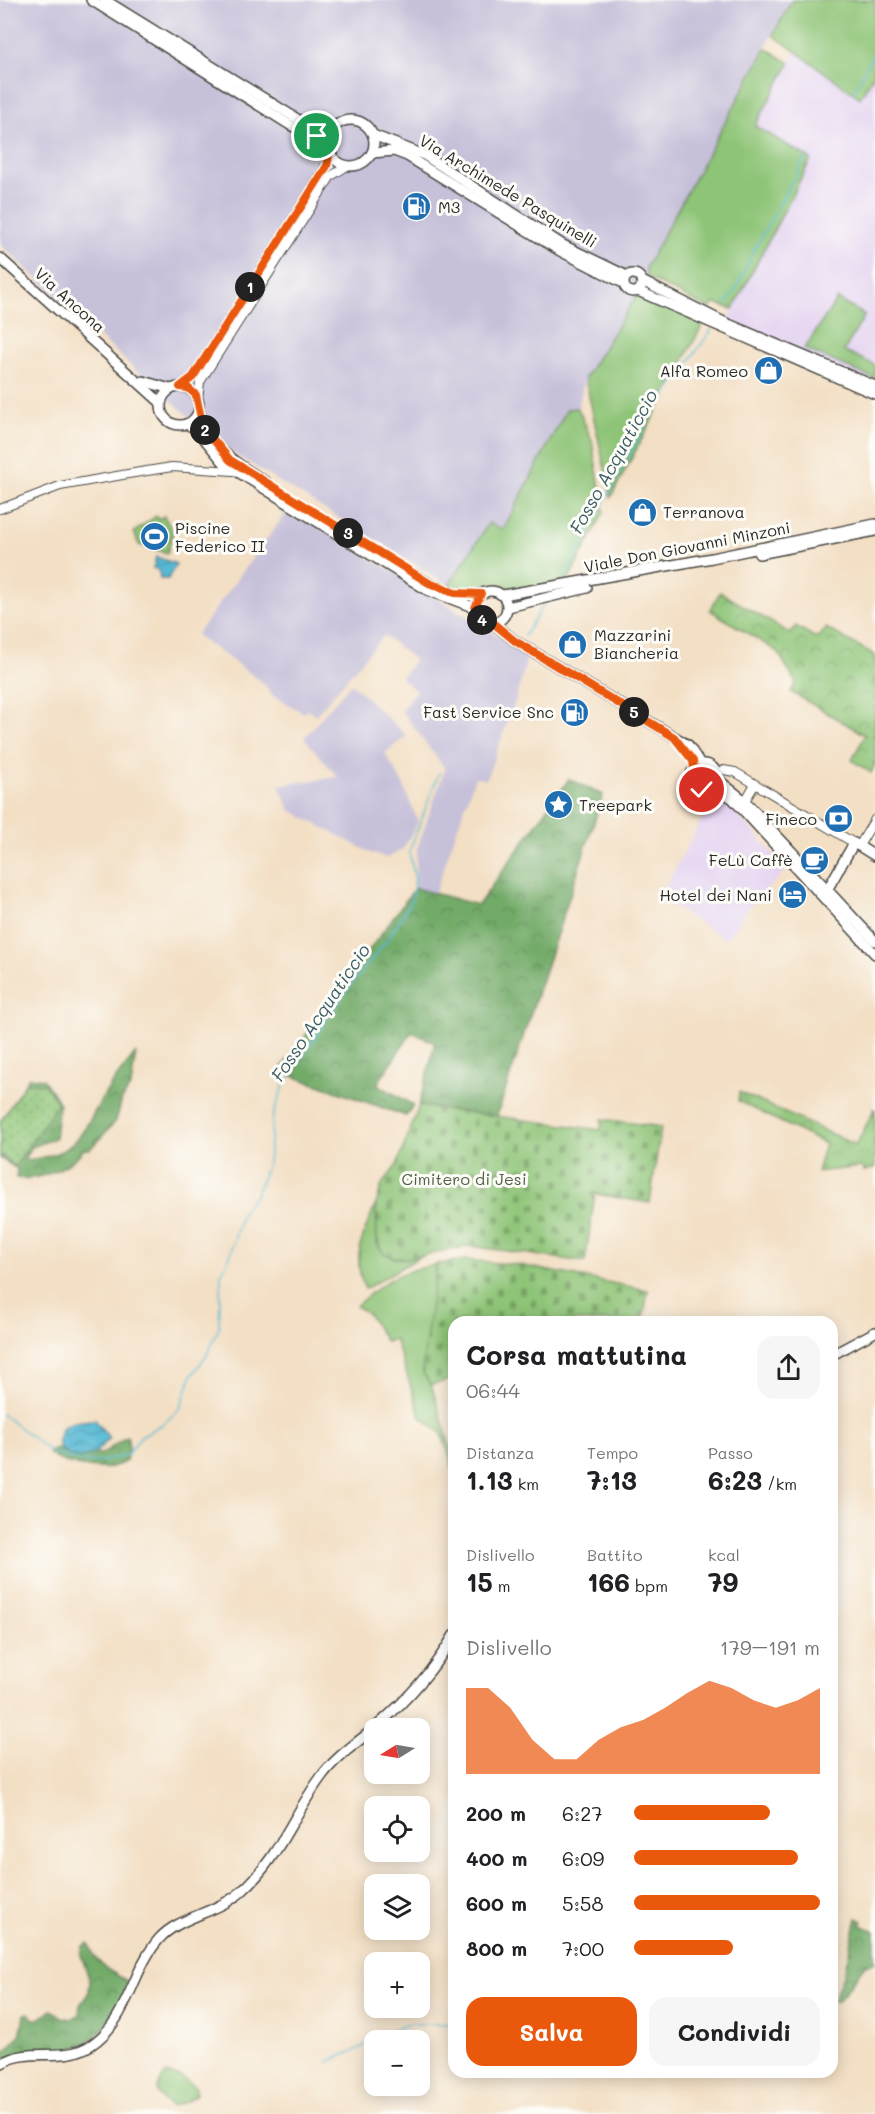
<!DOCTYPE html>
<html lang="it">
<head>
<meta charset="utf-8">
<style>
	:root { --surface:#fff; --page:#f6f6f6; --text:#202124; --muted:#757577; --accent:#ea580c }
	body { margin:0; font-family:Mali,sans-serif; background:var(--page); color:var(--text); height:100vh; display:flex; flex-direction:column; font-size:22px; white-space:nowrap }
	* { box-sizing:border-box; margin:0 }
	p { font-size:20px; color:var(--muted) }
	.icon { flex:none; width:33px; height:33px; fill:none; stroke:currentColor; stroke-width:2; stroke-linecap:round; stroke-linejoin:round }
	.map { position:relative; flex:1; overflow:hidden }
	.details { position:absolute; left:448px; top:1316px; width:390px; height:762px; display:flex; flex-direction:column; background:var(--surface); border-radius:18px; box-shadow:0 3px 15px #0003 }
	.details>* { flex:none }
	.needle { width:39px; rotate:259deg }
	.fabs { position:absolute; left:364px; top:1718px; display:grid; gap:12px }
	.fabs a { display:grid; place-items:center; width:66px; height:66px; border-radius:12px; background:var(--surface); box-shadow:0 3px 15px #0003; font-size:30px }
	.pin { position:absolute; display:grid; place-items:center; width:51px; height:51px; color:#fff; margin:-26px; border:3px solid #fff; border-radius:50%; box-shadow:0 2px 6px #0007 }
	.km { position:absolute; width:30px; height:30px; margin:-15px; border-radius:50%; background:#222; color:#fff; font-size:16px; line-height:30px; text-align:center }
	.round { display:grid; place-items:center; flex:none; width:63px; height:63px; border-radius:18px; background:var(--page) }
	.summary { display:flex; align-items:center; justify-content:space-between; height:102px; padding:0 18px }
	h1 { font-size:27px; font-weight:700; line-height:45px }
	.stats { display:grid; grid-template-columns:repeat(3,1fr); gap:9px; height:102px; padding:6px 18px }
	.stats div { display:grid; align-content:center }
	.stats b { font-size:26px; font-weight:700 }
	.stats small { font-size:16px; font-weight:400 }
	.stats p { font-size:16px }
	.chart { height:168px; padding:12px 18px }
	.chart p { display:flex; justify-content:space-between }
	.chart svg { width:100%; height:108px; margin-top:6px; fill:var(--accent); opacity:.7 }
	.primary-button { display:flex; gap:12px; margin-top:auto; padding:12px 18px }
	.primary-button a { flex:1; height:69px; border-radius:18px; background:var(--accent); color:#fff; font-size:24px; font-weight:700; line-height:69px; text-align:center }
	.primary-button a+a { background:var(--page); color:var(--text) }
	ul { padding:0 18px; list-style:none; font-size:20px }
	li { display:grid; grid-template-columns:96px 72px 1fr; align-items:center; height:45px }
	li i { height:15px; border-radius:8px; background:var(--accent) }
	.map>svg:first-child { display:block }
	.built { fill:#e4d3f1 }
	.industrial { fill:#c6c0d9 }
	.grass { fill:#8ec477; stroke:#5c7851; stroke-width:1.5 }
	.forest { fill:url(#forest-crowns); stroke:#4e6a4a; stroke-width:1.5 }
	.cemetery { fill:url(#cemetery-stones); stroke:#5c7851; stroke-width:1.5 }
	.park { fill:url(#park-crowns); stroke:#5c7851; stroke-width:1.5 }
	.garden { fill:url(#garden-dots); stroke:#5c7851; stroke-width:1.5 }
	.water { fill:url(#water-waves); stroke:#407280; stroke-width:1.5 }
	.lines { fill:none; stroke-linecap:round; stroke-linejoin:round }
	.stream { stroke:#56bad5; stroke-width:1.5 }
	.minor-casing { stroke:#494642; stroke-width:10 }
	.major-casing { stroke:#494642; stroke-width:12 }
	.minor { stroke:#fff; stroke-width:8 }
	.major { stroke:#fff; stroke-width:9 }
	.route-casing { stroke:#fff; stroke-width:12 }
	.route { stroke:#ea580c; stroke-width:8 }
	.labels { text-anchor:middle; stroke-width:6; stroke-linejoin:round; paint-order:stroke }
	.street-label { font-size:16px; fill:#2b2b2b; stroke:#fdfcf7 }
	.poi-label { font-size:16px; fill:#2b2b2b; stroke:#fdfcf7; text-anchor:start }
	.park-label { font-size:16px; fill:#4e6146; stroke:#fdfcf7 }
	.water-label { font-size:18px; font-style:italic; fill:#3a5d66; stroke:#fdfcf7 }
</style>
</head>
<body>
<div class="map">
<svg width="875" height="2114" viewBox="0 0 875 2114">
	<defs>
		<pattern id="forest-crowns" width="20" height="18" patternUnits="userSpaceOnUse" patternTransform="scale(1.5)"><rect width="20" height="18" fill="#72aa68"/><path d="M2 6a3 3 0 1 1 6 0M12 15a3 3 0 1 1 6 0" fill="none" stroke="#5e8b56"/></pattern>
		<pattern id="cemetery-stones" width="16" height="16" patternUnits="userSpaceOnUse" patternTransform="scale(1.5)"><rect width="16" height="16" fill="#8ec477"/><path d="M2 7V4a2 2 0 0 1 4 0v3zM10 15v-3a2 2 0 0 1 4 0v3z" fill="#749f62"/></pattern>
		<pattern id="park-crowns" width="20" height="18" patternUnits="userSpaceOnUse" patternTransform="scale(1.5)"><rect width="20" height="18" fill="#8ec477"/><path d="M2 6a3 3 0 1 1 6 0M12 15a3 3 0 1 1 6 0" fill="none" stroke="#749f62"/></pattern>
		<pattern id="garden-dots" width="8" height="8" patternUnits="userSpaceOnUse" patternTransform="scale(1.5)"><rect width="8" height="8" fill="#8ec477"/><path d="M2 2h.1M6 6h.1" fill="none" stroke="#749f62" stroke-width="1.8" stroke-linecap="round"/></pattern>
		<pattern id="water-waves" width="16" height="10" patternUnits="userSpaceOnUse" patternTransform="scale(1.5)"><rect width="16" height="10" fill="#56bad5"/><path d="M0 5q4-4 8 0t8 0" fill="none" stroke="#4797ad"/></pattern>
	</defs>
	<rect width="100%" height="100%" fill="#fdfcf7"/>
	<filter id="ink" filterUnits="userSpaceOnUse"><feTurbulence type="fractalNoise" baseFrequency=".0167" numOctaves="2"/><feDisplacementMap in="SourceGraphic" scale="12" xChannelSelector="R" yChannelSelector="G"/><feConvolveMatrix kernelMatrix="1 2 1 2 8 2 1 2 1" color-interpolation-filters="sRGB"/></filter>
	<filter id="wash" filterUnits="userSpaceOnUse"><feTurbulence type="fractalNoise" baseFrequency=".008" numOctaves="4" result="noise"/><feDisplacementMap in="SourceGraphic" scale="24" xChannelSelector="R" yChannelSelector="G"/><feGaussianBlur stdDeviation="1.35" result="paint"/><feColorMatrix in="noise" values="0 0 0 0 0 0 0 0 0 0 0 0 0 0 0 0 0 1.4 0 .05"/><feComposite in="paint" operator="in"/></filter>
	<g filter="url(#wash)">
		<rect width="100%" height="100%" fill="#f3dfc4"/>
		<g class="built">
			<polygon points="796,52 860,98 875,73 875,386 726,323 811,159 754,126"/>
			<polygon points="730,805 787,869 750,906 726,939 659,898 709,806"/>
		</g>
		<g class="industrial">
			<polygon points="0,0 791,0 646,267 646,277 638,293 585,378 578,408 567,409 503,530 489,523 449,585 229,451 130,365 0,244"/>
			<polygon points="289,509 504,639 527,658 516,699 486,780 475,777 435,893 415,888 417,849 445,769 401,710 416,691 401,678 415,660 384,635 316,715 307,709 304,713 273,696 262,682 196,635"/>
			<polygon points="351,683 407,736 385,753 403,784 418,822 403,849 387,858 371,853 290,810 279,785 338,777 304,738"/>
		</g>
		<g class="grass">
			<polygon points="792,0 875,0 875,73 860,98 773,35"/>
			<polygon points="766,48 790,63 755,126 811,159 733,309 714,303 710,309 646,277 646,267"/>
			<polygon points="638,293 704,322 611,497 585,378"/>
			<polygon points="837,299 865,315 844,351 875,365 875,379 804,349"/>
			<path d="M578,408L592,441L604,512L568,580L512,590C498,580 489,581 475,590L449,585L489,523L503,530L567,409Z"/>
			<polygon points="156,516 158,519 164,516 173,532 167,553 139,545 134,532"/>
			<path d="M376,1204L377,1244L395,1258L421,1256L365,1289C351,1259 363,1233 376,1204Z"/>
			<path d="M436,1265L423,1373L432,1387L454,1459V1471L442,1434L421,1417L395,1339L386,1342L369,1315L356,1306C383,1282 400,1270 436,1265Z"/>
			<path d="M166,2074L182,2077L196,2088V2094L185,2102L172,2106C156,2098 153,2087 166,2074Z"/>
		</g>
		<g class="forest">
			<polygon points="569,779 603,795 497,1116 419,1106 435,1043 412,1032 377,1084 413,1105 406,1116 290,1075 282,1067 415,888 478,905"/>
			<path d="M136,1053L131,1086L122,1099L116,1121L90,1149H84C69,1168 40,1181 16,1178L17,1169L0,1158L1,1121L29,1077L43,1079L59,1102L55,1138L32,1147L25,1157L26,1160C82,1154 80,1132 107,1091C115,1078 126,1066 136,1053Z"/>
			<path d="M127,1436L129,1447L126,1461C106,1474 66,1467 48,1453L55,1448L102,1454Z"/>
			<polygon points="857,1918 863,1921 861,1925 875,1931 875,1963 865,1965 838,2001 833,2001 845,1969"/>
			<path d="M88,1943L96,1959L108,1970L127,1981C126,1994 120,2005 113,2016C87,2059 45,2054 0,2061V2050H7L20,2035L25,2014L29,2013L33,2019H39L52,2010L61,2017L72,2019L79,2014L80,2005L89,1992L90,1981L81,1955L83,1946Z"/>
		</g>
		<g class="cemetery">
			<polygon points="419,1106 601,1130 602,1119 661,1127 650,1203 595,1194 585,1262 470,1246 410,1258 394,1258 383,1253 377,1244 376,1204 382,1184 397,1165"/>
			<polygon points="467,1260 519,1265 648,1290 643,1321 454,1322 454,1379 431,1385 423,1373 423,1362 437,1264"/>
		</g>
		<g class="park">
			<polygon points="720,592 791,634 796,626 814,637 820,636 826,628 875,655 875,765 871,773 852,760 865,735 791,692 796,683 778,652 710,610"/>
			<polygon points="739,1092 856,1145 875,1108 875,1168 864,1171 862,1167 817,1172 825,1144 738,1101"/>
		</g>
		<polygon class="garden" points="26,1083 45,1084 58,1103 15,1166 0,1155 0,1122"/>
		<g class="water">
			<polygon points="156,557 176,564 168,579 160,579 159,570 153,568"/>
			<path d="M95,1420L109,1438C95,1457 80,1464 60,1450C54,1422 72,1421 95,1420Z"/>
		</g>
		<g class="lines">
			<g class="stream">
				<polyline points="853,93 875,50"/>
				<polyline points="726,303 736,289 753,252 805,158"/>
				<polyline points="562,580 652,414 712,329"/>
				<polyline points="524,636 544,604"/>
				<polyline points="2,1414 52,1453 79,1461 99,1462 127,1455 141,1436 163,1424 180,1409 191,1377 208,1353 219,1328 221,1274 229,1259 242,1212 257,1192 268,1163 273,1115 284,1085 344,994 388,939 411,902 415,878 409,852 439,773"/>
				<polyline points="327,2062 360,2048 383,2033 409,2024 454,2024"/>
			</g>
		</g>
	</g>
	<g filter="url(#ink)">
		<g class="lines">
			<defs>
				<g id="minor">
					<polyline points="180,386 193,377 323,171 330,154"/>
					<polyline points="198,399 200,382 331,176 347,166"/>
					<polyline points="0,509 60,486 128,474 172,467 233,471"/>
					<polyline points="716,773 723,770 735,772 854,843"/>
					<polyline points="745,801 755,784"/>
					<polyline points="859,846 875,819"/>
				</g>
				<g id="major">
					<polyline points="91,0 290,125 327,143"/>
					<polyline points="105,0 299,120 322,126 336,125"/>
					<circle cx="351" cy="143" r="23"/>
					<polyline points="373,135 424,155 563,245 627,276"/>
					<polyline points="372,153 394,151 407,156 560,251 623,283"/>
					<polyline points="0,258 161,403"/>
					<circle cx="633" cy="283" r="9"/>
					<polyline points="642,281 726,323 875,386"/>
					<polyline points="638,291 875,394"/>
					<polyline points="143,381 170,389"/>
					<circle cx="180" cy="406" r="19"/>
					<path d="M199,411C209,448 236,463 266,482"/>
					<polyline points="186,424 196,429 225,464 427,590 470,606 476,612"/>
					<polyline points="759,554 875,531"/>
					<path d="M413,574C431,585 458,601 481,594"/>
					<circle cx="491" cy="607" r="16"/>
					<polyline points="503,595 712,558 875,524"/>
					<polyline points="508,607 587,588"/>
					<polyline points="493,623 515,641 688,745 701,765"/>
					<circle cx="704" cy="777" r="13"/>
					<polyline points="716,778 745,801 875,941"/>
					<polyline points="712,787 732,798 875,954"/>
					<polyline points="827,890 854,843 875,856"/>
					<polyline points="832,1355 875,1332"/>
					<path d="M0,2064C31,2045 62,2064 91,2045C129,2020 131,1971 159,1939C178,1917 217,1913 241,1892C278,1860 293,1815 321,1777C336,1756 359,1742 378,1725C407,1700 435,1668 454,1635"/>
				</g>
			</defs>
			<use href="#minor" class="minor-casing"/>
			<use href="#major" class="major-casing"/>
			<use href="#minor" class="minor"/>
			<use href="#major" class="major"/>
		</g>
	</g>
	<g class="lines" filter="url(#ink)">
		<defs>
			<path id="route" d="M317,136C329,145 331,152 327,166L193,377L180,387L188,388L196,395L203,427L230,460L429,583L455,593L481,594L475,608L482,620L493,623L515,641L674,737L693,761L694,769L691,780L695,787L702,790"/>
		</defs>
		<use href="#route" class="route-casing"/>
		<use href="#route" class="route"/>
	</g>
	<defs>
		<symbol id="fuel-disc" viewBox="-11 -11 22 22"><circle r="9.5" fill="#1f6fb2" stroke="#fdfcf7"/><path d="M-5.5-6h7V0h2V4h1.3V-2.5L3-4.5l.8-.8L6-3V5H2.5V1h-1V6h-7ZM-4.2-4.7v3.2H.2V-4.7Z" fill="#fff"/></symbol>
		<symbol id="shop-disc" viewBox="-11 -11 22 22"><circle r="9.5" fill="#1f6fb2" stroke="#fdfcf7"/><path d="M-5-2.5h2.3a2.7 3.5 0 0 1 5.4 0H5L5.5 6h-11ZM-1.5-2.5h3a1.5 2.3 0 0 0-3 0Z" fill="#fff"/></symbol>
		<symbol id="stadium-disc" viewBox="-11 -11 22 22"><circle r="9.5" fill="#1f6fb2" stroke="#fdfcf7"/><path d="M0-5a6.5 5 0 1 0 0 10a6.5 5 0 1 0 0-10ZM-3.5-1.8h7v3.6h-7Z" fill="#fff"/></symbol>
		<symbol id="sight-disc" viewBox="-11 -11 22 22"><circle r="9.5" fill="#1f6fb2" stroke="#fdfcf7"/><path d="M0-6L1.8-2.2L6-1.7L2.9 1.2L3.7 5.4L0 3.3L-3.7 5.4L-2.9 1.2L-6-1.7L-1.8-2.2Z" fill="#fff"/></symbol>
		<symbol id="bank-disc" viewBox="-11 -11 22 22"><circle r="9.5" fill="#1f6fb2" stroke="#fdfcf7"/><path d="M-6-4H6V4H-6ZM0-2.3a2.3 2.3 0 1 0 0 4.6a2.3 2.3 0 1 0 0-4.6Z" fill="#fff"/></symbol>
		<symbol id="cafe-disc" viewBox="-11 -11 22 22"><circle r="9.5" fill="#1f6fb2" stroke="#fdfcf7"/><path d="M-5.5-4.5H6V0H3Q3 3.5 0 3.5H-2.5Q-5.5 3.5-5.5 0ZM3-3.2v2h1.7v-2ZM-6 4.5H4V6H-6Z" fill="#fff"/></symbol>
		<symbol id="hotel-disc" viewBox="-11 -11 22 22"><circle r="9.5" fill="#1f6fb2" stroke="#fdfcf7"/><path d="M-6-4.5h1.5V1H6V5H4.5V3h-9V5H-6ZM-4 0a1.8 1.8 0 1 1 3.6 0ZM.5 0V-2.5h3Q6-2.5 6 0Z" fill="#fff"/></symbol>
	</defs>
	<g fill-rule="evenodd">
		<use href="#fuel-disc" x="400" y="190" width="33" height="33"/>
		<use href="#shop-disc" x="752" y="354" width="33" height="33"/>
		<use href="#shop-disc" x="626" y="496" width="33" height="33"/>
		<use href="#stadium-disc" x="138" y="520" width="33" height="33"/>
		<use href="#shop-disc" x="556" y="628" width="33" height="33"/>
		<use href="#fuel-disc" x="558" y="696" width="33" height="33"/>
		<use href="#sight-disc" x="542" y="788" width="33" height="33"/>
		<use href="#bank-disc" x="822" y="802" width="33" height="33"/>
		<use href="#cafe-disc" x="798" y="844" width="33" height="33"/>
		<use href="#hotel-disc" x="776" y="878" width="33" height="33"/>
	</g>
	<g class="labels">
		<g class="street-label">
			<text transform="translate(508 191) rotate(31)" y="6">Via Archimede Pasquinelli</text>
			<text transform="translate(70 300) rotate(42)" y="6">Via Ancona</text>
			<text transform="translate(687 547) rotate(-11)" y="6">Viale Don Giovanni Minzoni</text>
		</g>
		<g class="poi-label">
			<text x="438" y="213">M3</text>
			<text x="748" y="377" text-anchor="end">Alfa Romeo</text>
			<text x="663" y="518">Terranova</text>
			<text x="175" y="534">Piscine<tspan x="175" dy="18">Federico II</tspan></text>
			<text x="594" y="641">Mazzarini<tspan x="594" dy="18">Biancheria</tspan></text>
			<text x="554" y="718" text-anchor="end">Fast Service Snc</text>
			<text x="579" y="811">Treepark</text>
			<text x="817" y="825" text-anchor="end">Fineco</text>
			<text x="793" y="866" text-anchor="end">FeLù Caffè</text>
			<text x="772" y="901" text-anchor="end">Hotel dei Nani</text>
		</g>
		<g class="park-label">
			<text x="464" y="1185">Cimitero di Jesi</text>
		</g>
		<g class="water-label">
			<text transform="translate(614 462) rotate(-61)" y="6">Fosso Acquaticcio</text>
			<text transform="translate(321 1013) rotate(-56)" y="6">Fosso Acquaticcio</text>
		</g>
	</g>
</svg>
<div class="fabs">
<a><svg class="needle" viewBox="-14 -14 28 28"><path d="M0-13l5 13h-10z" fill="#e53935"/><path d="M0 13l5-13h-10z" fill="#757577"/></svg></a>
<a><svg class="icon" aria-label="locate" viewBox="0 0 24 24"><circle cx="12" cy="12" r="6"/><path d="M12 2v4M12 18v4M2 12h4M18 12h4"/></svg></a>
<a><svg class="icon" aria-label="layers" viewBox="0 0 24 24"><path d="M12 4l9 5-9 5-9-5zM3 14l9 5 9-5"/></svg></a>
<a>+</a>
<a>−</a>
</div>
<div class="pin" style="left:317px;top:136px;background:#1e9e55"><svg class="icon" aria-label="arrive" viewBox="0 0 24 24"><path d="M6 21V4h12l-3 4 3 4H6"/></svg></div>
<div class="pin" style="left:702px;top:790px;background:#d93025"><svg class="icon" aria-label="check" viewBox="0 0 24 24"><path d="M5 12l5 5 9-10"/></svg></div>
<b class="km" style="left:250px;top:287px">1</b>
<b class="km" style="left:205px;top:430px">2</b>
<b class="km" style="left:348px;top:533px">3</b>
<b class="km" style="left:482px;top:620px">4</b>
<b class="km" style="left:634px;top:712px">5</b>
<section class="details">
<div class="summary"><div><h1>Corsa mattutina</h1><p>06:44</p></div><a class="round"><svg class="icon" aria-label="share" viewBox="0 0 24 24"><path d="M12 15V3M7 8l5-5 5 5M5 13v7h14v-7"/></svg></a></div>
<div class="stats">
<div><p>Distanza</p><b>1.13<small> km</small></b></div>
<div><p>Tempo</p><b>7:13</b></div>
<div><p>Passo</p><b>6:23<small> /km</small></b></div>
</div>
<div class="stats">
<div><p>Dislivello</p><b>15<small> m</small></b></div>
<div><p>Battito</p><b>166<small> bpm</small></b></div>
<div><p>kcal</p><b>79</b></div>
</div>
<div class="chart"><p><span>Dislivello</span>179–191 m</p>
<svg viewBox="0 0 160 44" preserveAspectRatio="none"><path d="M0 44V9L10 9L20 17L30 30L40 38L50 38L60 30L70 25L80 22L90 17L100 11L110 6L120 9L130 14L140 17L150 14L160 9V44z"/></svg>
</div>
<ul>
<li><b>200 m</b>6:27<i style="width:73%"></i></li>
<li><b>400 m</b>6:09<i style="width:88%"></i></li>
<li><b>600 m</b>5:58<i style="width:100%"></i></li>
<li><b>800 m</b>7:00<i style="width:53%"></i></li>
</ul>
<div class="primary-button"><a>Salva</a><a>Condividi</a></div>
</section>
</div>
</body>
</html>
